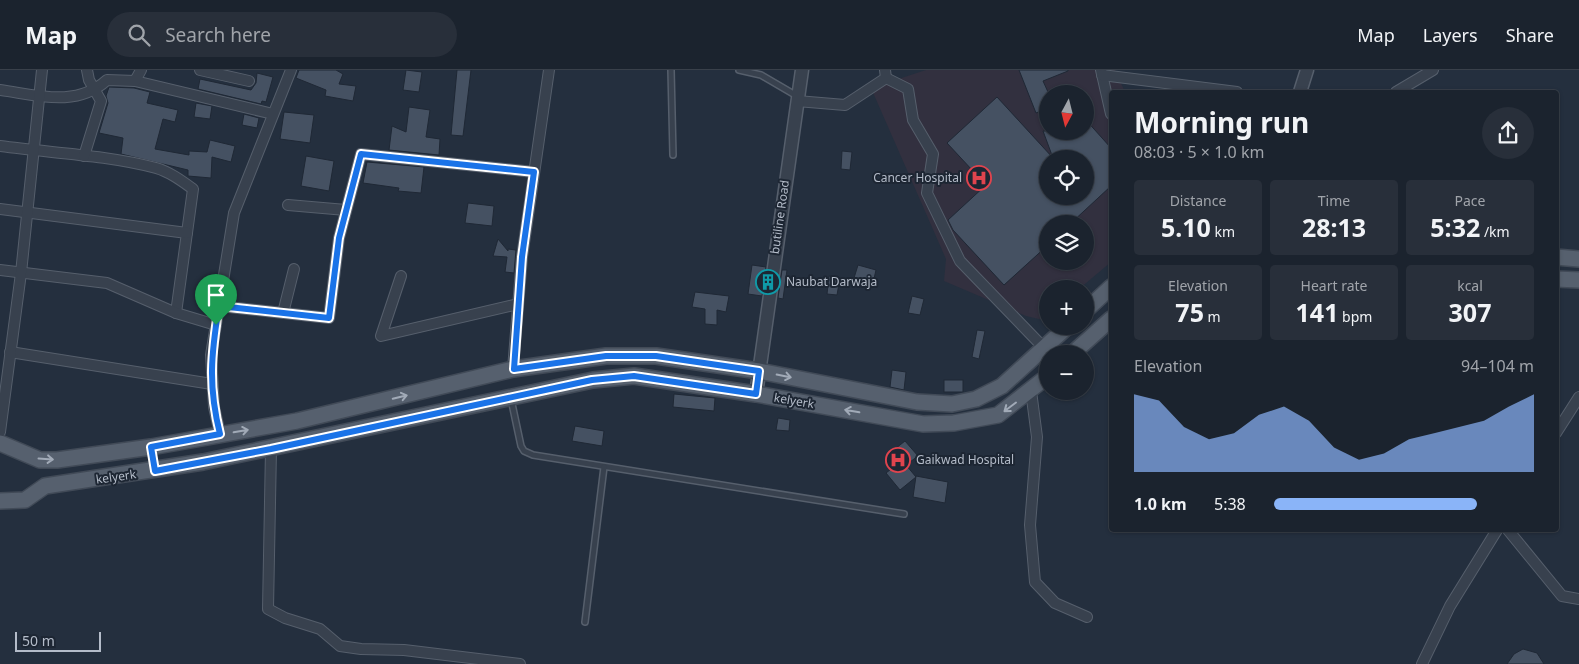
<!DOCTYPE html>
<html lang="en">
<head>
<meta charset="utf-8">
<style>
	:root { --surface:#1b232e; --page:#282f3a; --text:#f1f3f6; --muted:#a0a4aa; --line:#39404a; --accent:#8ab4f8 }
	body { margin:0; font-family:"Noto Sans",sans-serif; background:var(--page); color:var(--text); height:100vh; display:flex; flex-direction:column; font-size:19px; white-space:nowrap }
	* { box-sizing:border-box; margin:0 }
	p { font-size:16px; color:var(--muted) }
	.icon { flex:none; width:28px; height:28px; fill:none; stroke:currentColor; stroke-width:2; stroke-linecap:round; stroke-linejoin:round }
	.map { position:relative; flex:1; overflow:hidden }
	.drawer { position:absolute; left:1109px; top:20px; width:450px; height:442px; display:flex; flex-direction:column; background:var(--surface); border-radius:5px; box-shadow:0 1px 4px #0004,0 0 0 1px var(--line) }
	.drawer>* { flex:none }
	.needle { width:32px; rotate:187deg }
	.tools { position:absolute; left:1039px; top:15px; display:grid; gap:10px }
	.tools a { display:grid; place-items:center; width:55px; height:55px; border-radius:50%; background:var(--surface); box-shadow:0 1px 4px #0004,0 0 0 1px var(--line); font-size:25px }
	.scale { position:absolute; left:15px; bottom:12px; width:86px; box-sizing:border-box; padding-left:5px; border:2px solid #b4bcc9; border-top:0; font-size:14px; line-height:18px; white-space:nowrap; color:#b4bcc9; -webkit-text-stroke:4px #1d2633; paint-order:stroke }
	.pin { position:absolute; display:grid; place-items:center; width:42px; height:42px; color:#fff; margin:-51px -21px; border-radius:50% 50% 50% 0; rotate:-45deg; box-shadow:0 0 5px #0007 }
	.pin .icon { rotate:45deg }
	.round { display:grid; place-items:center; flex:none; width:52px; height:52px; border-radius:26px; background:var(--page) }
	.overview { display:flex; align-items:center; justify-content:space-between; height:85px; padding:0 25px }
	h1 { font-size:28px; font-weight:700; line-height:38px }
	.figures { display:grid; grid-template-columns:repeat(3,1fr); gap:8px; height:85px; padding:5px 25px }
	.figures div { display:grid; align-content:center; border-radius:5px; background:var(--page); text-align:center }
	.figures b { font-size:25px; font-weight:700 }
	.figures small { font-size:14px; font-weight:400 }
	.figures p { font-size:14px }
	.chart { height:140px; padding:10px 25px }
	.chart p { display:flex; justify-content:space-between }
	.chart svg { width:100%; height:90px; margin-top:5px; fill:var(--accent); opacity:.7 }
	ul { padding:0 25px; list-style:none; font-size:16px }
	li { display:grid; grid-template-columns:80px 60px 1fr; align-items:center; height:38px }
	li i { height:12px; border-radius:6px; background:var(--accent) }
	header { display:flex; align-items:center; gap:30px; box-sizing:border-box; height:70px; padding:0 25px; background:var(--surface); border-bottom:1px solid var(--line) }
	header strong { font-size:24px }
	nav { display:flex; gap:28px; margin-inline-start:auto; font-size:18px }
	.search { width:350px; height:45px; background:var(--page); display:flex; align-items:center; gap:12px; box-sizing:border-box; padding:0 18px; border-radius:28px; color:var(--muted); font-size:19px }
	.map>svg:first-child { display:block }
	.medical { fill:#32303f; fill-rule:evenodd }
	.building { fill:#455162; stroke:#1f2835; fill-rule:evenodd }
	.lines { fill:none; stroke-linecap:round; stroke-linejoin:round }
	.service-casing { stroke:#565f6c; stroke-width:8 }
	.minor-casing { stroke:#565f6c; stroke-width:12 }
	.tertiary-casing { stroke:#565f6c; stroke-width:15 }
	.primary-casing { stroke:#414a57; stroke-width:18 }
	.service { stroke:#38414e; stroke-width:5 }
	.minor { stroke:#38414e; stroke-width:10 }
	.tertiary { stroke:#38414e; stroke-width:12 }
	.primary { stroke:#56606e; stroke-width:15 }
	.oneway { stroke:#a1aab7 }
	.route-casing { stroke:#fff; stroke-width:10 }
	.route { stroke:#1a73e8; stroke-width:6 }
	.labels { text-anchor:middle; stroke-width:4; stroke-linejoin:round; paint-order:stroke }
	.poi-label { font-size:12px; fill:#b4bcc9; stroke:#1d2633; text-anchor:start }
	.street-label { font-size:12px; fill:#b4bcc9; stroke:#1d2633 }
</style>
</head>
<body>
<header>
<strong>Map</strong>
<div class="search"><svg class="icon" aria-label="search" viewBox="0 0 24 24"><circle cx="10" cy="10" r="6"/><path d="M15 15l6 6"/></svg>Search here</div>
<nav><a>Map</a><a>Layers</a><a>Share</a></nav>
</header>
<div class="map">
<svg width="1579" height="594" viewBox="0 0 1579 594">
	<rect width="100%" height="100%" fill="#242f3e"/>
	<path class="medical" d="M926,0H1115L1125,22H1111V192L1079,219H1048L1047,247L1039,249L1026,246L944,211L946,189L871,18ZM1048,24H1085V61H1048ZM1048,89H1085V126H1048ZM1048,154H1085V191H1048Z"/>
	<g class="building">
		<polygon points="299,0 336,0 343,4 339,14 356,16 353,31 325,26 326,20 296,8"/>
		<polygon points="406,0 422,2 419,22 403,20"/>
		<polygon points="457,0 471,0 463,66 451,65"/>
		<polygon points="1019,0 1068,0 1068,1 1043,11 1048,22 1048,38 1036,43"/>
		<polygon points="257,3 273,7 266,32 262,31 261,34 198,19 200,9 251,20 256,13"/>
		<polygon points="109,17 134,18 150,22 147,33 178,40 175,52 163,49 155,79 189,85 189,81 207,82 210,70 235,76 231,92 212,87 211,108 188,106 188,100 121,84 123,68 99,63 108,33 106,26"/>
		<path d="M997,27L1053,88L1043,61H1085V49L1111,78V116L1070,154H1048V175L1004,215L953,160L948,150L986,115L947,73ZM1048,89H1085V126H1048Z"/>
		<polygon points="196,33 212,36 210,49 194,47"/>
		<polygon points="409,37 430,40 426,67 440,69 439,85 389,80 392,56 406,62"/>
		<polygon points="284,42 314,45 310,73 280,69"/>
		<polygon points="244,44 259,48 257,58 242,55"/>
		<polygon points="842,81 852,82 850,100 841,99"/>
		<polygon points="306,86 334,91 329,121 301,116"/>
		<polygon points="367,92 424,97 421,123 398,121 399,118 363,113"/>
		<polygon points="468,133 494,136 492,156 465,153"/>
		<polygon points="498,169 508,181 508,179 516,180 514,203 505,202 507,187 493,186"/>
		<polygon points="752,195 766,197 762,226 748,224"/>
		<polygon points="858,195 876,200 873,213 854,208"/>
		<polygon points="782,200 787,200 783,229 778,228"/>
		<polygon points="829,206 840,208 837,225 827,224"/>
		<polygon points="695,222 729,226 726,242 717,240 717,255 705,254 705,239 692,237"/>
		<polygon points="912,226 924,229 920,245 908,243"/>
		<polygon points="977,260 985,261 979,289 972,287"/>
		<polygon points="892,300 906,302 904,320 890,317"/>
		<rect x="944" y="310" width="19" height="12"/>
		<polygon points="674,324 715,328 714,341 673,337"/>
		<polygon points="778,348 790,350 789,361 776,360"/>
		<polygon points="575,356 604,361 602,376 572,371"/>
		<polygon points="905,371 918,386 906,395 916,407 900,420 886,403 895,396 886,386"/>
		<polygon points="916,406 948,412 945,433 913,427"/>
		<polygon points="1523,579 1537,583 1544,594 1507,594 1514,584"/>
	</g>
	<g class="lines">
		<defs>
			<g id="service">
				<polyline points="671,0 673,85"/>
				<polyline points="739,0 761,5 797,26"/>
				<polyline points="511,329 521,376 524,381 533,385 904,444"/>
				<polyline points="585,552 604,397"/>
			</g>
			<g id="minor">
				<polyline points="200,0 249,11"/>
				<polyline points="1101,0 1111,44"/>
				<polyline points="1102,5 1237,22"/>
				<polyline points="886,8 908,19 913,50 933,84 927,123 960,191 1044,278"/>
				<polyline points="135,11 273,44"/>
				<path d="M0,20C37,25 76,38 107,10L135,11L141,0"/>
				<polyline points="1396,22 1433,0"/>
				<polyline points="797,31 845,35 886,8 885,0"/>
				<path d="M0,76C51,83 106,85 156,98C170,102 182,111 193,119L176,243"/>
				<polyline points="84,86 101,31 89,10 87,0"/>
				<polyline points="288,135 346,140"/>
				<polyline points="0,139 187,163"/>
				<polyline points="0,200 107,213 176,243 216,255"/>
				<polyline points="401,206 381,266 518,234"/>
				<polyline points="219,236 329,248 339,168 361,84 534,102"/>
				<polyline points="283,243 294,199"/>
				<polyline points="10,282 212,314"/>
				<polyline points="513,299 522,187 549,0"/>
				<polyline points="1031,321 1037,367 1030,455 1035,512 1055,533 1087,547"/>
				<polyline points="0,362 21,203 42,0"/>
				<polyline points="1556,363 1579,327"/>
				<polyline points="220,364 214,337 211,285 234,143 291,0"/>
				<polyline points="271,379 268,539 285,548 320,559 340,576 361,579 404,580 520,594"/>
				<polyline points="1508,460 1562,526 1579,529"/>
				<polyline points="1422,594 1450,536 1497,460"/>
			</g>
			<g id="tertiary">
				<polyline points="1300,22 1307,0"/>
				<polyline points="756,324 802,0"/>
			</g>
			<g id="primary">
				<polyline points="1556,187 1579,189"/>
				<polyline points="1556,209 1579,210"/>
				<polyline points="1085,241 1111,217"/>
				<polyline points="1072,284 1111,249"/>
				<polyline points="0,373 40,390 57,390 151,377 297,351 513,299 606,286 656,286 759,301 917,332 952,334 976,329 1002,316 1068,256"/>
				<polyline points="0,431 25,430 45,416 203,392 593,310 634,306 756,324 923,354 954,353 998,345 1048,306"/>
			</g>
		</defs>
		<use href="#service" class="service-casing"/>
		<use href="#minor" class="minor-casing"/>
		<use href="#tertiary" class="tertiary-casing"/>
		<use href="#primary" class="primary-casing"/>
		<use href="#service" class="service"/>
		<use href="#minor" class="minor"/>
		<use href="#tertiary" class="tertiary"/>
		<use href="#primary" class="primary"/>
	</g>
	<defs><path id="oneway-shaft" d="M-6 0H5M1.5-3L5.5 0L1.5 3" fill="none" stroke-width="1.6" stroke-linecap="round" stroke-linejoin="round" transform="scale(1.25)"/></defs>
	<g class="oneway">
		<use href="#oneway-shaft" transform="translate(784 306) rotate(11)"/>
		<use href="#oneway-shaft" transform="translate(400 327) rotate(-14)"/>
		<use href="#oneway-shaft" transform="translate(1010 337) rotate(143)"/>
		<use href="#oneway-shaft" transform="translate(852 341) rotate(-170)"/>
		<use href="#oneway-shaft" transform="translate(241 361) rotate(-10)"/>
		<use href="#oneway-shaft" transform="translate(46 389) rotate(4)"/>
	</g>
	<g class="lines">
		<defs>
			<path id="route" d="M361,84L534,102L522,187L514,299L606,286H656L759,301L756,324L634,306L592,310L271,379L155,401L151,377L220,364C208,316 211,285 219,236L329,248L339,168Z"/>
		</defs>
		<use href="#route" class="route-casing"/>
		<use href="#route" class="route"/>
	</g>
	<defs>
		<symbol id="hospital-ring" viewBox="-11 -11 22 22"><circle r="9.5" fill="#1d2633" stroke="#e0444e" stroke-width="1.5"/><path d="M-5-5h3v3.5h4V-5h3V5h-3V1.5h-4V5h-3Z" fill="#e0444e"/></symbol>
		<symbol id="building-ring" viewBox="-11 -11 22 22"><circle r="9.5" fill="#1d2633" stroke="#0f9aa8" stroke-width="1.5"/><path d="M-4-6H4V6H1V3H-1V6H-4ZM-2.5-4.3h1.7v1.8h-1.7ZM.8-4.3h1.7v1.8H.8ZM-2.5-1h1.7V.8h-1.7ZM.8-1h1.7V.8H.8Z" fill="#0f9aa8"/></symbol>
	</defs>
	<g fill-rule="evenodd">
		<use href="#hospital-ring" x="965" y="94" width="28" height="28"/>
		<use href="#building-ring" x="754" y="198" width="28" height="28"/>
		<use href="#hospital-ring" x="884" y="376" width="28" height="28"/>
	</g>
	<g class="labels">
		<g class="poi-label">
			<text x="962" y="112" text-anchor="end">Cancer Hospital</text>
			<text x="786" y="216">Naubat Darwaja</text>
			<text x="916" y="394">Gaikwad Hospital</text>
		</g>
		<g class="street-label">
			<text transform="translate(780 147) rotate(-82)" y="4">butiline Road</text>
			<text transform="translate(794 331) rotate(10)" y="4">kelyerk</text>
			<text transform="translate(116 407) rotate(-8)" y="4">kelyerk</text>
		</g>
	</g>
</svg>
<div class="tools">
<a><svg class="needle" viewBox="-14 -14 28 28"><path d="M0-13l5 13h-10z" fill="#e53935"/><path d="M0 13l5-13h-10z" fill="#a0a4aa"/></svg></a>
<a><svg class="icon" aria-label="locate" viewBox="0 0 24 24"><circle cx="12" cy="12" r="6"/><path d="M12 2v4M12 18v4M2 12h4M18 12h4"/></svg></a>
<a><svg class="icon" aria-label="layers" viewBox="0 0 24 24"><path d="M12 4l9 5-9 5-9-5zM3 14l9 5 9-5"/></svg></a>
<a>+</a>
<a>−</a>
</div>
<div class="scale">50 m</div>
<div class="pin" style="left:216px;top:255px;background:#1e9e55"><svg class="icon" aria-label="arrive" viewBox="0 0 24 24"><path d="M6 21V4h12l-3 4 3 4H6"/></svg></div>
<section class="drawer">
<div class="overview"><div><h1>Morning run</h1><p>08:03 · 5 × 1.0 km</p></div><a class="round"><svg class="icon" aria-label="share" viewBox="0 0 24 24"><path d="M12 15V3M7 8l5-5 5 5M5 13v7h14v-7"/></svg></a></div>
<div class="figures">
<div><p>Distance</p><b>5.10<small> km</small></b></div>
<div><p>Time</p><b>28:13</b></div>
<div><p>Pace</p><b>5:32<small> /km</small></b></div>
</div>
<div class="figures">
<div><p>Elevation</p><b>75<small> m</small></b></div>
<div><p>Heart rate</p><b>141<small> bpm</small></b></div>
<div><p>kcal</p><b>307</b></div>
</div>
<div class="chart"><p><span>Elevation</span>94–104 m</p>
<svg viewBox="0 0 160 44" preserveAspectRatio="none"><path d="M0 44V6L10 9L20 22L30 28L40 25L50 16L60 12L70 19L80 32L90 38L100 35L110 28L120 25L130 22L140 19L150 12L160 6V44z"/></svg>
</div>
<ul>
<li><b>1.0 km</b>5:38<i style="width:78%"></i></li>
</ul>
</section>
</div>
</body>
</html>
